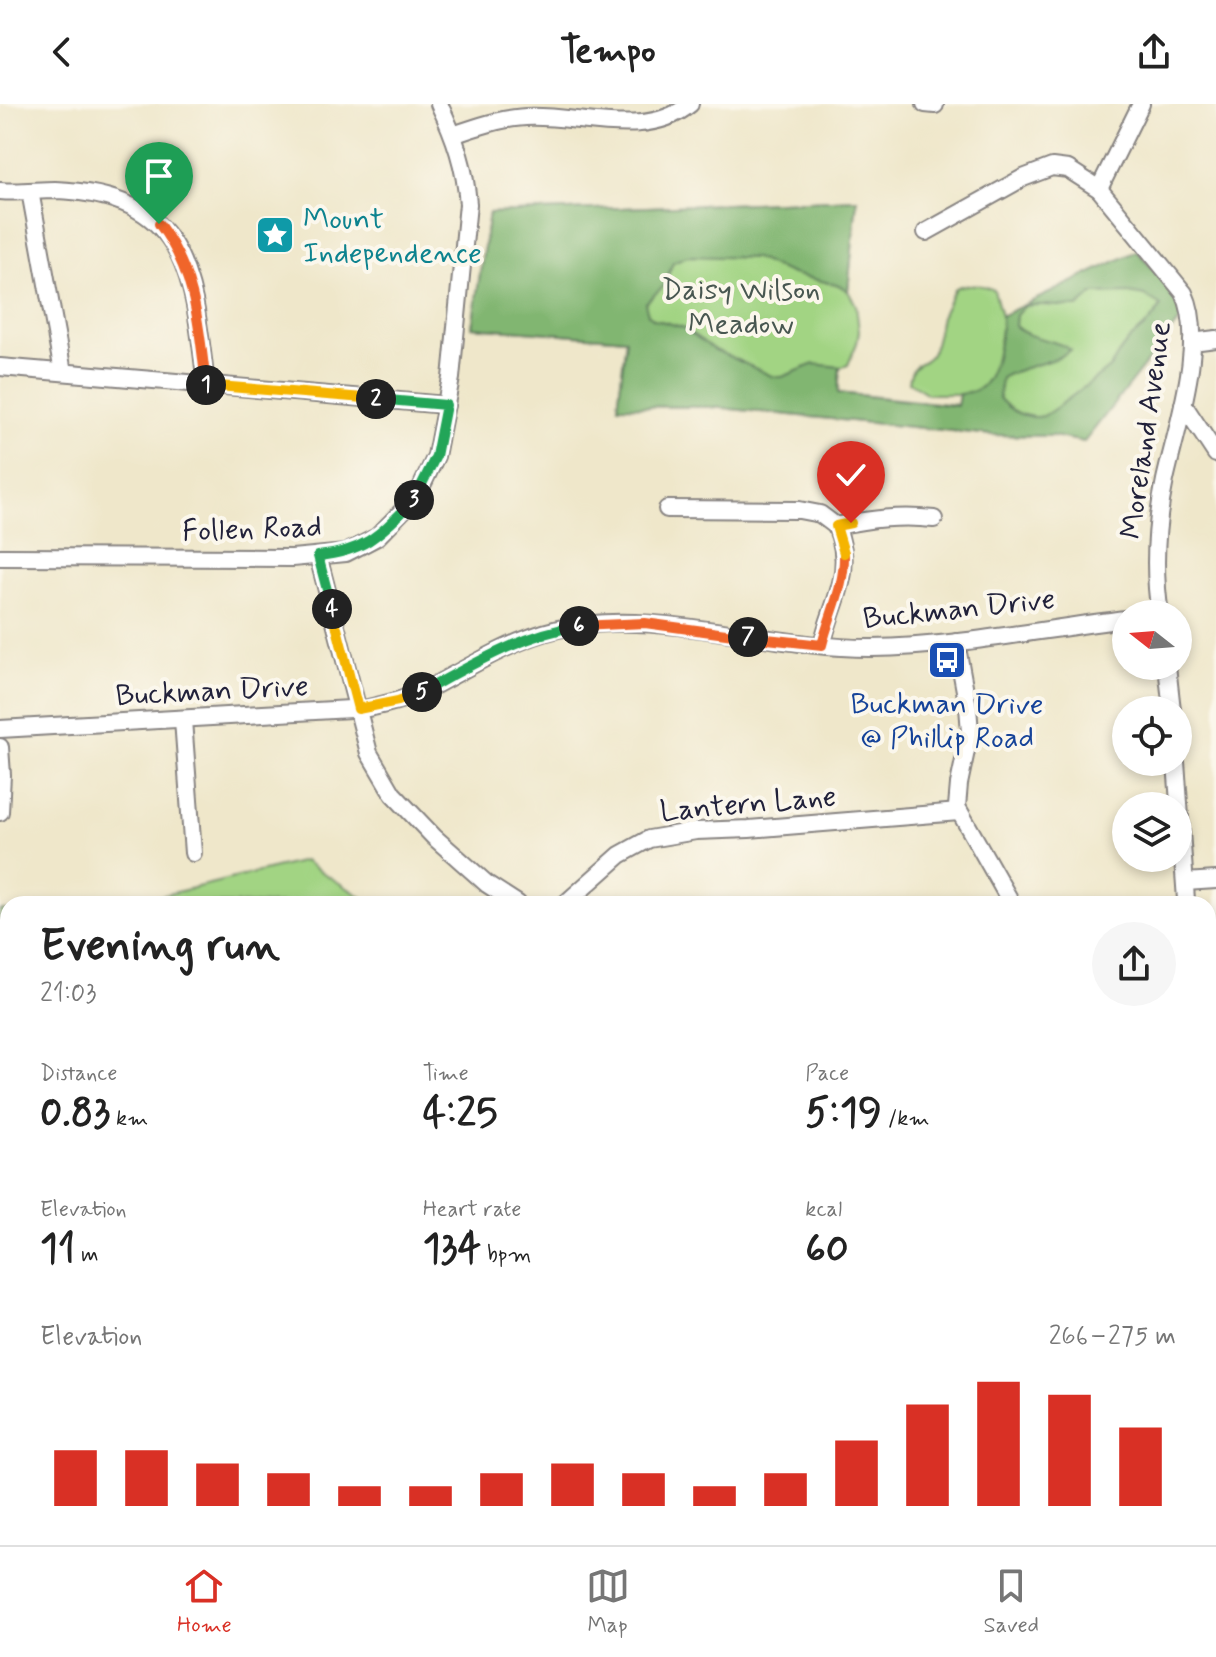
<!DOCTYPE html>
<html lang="en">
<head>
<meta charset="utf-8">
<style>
	:root { --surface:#fff; --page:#f6f6f6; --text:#222; --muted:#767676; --line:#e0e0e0; --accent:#d93025 }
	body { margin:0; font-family:Mynerve,sans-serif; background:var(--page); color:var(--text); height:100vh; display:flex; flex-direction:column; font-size:30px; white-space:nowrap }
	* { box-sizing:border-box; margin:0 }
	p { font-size:26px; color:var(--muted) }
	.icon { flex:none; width:44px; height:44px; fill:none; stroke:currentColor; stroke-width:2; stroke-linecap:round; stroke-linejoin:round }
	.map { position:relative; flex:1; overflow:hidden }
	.drawer { position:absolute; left:0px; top:792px; width:1216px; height:650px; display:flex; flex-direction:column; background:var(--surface); border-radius:24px 24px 0 0; box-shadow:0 4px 12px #0003 }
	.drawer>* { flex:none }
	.needle { width:52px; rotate:287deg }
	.buttons { position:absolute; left:1112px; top:496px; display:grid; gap:16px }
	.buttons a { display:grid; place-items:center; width:80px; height:80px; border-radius:50%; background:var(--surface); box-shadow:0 4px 12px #0003; font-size:40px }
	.pin { position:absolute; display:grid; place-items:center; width:68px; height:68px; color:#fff; margin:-82px -34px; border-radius:50% 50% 50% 0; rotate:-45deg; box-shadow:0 0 8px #0007 }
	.pin .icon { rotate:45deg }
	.km { position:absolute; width:40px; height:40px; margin:-20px; border-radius:50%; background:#222; color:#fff; font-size:22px; line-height:40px; text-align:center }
	.round { display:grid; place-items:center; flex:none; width:84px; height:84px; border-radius:42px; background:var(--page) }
	.summary { display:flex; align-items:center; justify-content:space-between; height:136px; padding:0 40px }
	h1 { font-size:44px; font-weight:800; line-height:60px }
	.figures { display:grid; grid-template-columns:repeat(3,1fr); gap:12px; height:136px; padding:8px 40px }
	.figures div { display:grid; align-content:center }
	.figures b { font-size:40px; font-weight:800 }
	.figures small { font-size:22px; font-weight:400 }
	.figures p { font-size:22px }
	.chart { height:224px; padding:16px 40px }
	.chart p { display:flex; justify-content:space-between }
	.chart svg { width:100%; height:144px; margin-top:8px; stroke:var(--accent); stroke-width:6 }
	header { display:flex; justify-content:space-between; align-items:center; height:104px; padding:0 40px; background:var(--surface); font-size:36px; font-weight:800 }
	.tab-bar { display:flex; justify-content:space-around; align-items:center; height:112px; border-top:2px solid var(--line); background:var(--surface); font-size:22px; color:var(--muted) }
	.tab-bar a { display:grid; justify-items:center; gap:4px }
	.tab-bar .current { color:var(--accent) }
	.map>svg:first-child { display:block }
	.green { fill:#a2d483; stroke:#627b5f; stroke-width:2 }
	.forest { fill:#81b671; stroke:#526c56; stroke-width:2; fill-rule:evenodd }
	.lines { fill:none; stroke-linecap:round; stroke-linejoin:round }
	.stream { stroke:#46adc5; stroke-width:3 }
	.minor-casing { stroke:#888482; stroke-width:20 }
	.minor { stroke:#fff; stroke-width:16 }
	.split-1-casing { stroke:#fff; stroke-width:16 }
	.split-2-casing { stroke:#fff; stroke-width:16 }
	.split-3-casing { stroke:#fff; stroke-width:16 }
	.split-4-casing { stroke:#fff; stroke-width:16 }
	.split-5-casing { stroke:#fff; stroke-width:16 }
	.split-6-casing { stroke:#fff; stroke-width:16 }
	.split-7-casing { stroke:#fff; stroke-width:16 }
	.split-8-casing { stroke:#fff; stroke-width:16 }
	.split-9-casing { stroke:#fff; stroke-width:16 }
	.split-1 { stroke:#f0652b; stroke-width:10 }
	.split-2 { stroke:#f5b400; stroke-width:10 }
	.split-3 { stroke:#22a559; stroke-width:10 }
	.split-4 { stroke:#22a559; stroke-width:10 }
	.split-5 { stroke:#f5b400; stroke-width:10 }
	.split-6 { stroke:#22a559; stroke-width:10 }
	.split-7 { stroke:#f0652b; stroke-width:10 }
	.split-8 { stroke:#f0652b; stroke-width:10 }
	.split-9 { stroke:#f5b400; stroke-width:10 }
	.labels { text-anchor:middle; stroke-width:8; stroke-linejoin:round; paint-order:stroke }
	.culture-label { font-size:30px; fill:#0d838f; stroke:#fbf7ec; text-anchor:start }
	.park-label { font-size:30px; fill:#485751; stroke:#fbf7ec }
	.street-label { font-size:30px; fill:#22223b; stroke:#fbf7ec }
	.transit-label { font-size:30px; fill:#164399; stroke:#fbf7ec }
</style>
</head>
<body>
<header><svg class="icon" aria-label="back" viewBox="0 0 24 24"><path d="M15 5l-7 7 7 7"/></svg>Tempo<svg class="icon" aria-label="share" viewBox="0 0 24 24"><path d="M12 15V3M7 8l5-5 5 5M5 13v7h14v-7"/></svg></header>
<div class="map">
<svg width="1216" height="1441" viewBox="0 0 1216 1441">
	<rect width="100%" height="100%" fill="#fbf7ec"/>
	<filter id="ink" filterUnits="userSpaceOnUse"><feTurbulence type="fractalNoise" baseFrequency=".0125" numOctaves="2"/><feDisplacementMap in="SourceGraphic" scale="16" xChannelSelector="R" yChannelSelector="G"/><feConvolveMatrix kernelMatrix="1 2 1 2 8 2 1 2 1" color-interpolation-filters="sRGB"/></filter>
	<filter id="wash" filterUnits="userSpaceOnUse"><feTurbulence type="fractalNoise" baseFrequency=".006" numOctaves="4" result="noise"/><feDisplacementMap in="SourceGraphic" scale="32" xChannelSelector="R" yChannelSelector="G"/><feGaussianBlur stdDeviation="1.8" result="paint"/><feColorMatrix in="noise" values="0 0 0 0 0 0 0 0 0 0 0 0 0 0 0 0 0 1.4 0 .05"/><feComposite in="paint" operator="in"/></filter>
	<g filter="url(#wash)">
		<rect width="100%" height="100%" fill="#efe7ca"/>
		<g class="green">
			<path d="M857,95L848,187L856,201L859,227L857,239L848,261L840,264L838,289L958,301L959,290H928L909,278C912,254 924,263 931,250C937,239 938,225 941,213C945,203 950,194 955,184C967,179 982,180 994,186L1001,212L1138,147L1174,189L1183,212L1084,338L1053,332L992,331L710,303L618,302L626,235L472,223L489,109Z"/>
			<polygon points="304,757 373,800 127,800 152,794"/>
			<polygon points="0,806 8,806 8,1079 0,1078"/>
			<polygon points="1208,1017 1210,1017 1216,1070 1216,1146 1208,1146"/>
			<polygon points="1216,1206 1216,1240 1208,1241 1208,1207"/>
			<polygon points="68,1434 1168,1434 1175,1441 70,1441"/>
		</g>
		<path class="forest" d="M857,95L848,187L838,181L792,170L754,154L687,152L673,158L664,182L645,199L648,210L654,215L682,223L715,246L774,273H782L814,260L840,263L838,289L957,302L959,290C965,289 973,288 978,285C995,275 1002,230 1001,212L1137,147L1174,189L1183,212L1084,338L1053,332L992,331L710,303L618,302L626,235L472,223L489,109ZM1128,189L1145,192L1161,202C1152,219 1136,228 1123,243C1118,249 1115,258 1109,264C1102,270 1049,310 1043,312C1026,316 1009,306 999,294L1001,274C1023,261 1050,261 1071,246C1054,234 1031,237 1015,222L1016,211L1025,202C1043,199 1059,203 1078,203L1093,190Z"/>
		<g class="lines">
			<g class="stream">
				<polyline points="1125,1434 1137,1441"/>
				<polyline points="396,1441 402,1434"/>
			</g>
		</g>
	</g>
	<g filter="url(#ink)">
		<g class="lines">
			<defs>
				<g id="minor">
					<polyline points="925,0 935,1"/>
					<path d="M453,31C476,23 502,14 526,13C578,10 646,37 690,0"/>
					<polyline points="1099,85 1141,0"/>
					<path d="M0,87C18,89 37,86 55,86C189,91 193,172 206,281"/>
					<polyline points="30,87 63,268"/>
					<path d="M926,128L1023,74L1052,63L1068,65L1099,85L1184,189C1207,237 1176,325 1165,376C1156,419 1153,466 1160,510"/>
					<polyline points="1192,238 1216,235"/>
					<polyline points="0,263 446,301"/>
					<polyline points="1183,300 1216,350"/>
					<polyline points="667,405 799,406 820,410 836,422"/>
					<polyline points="318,452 369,649 393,690 434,733 487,780 518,800"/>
					<path d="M0,453L292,454L346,449L377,433L417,392L436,352L451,274L468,100C465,63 455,33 439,0"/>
					<polyline points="956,538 968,603 970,628 959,680 957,703 1012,800"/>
					<path d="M822,541C832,496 856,469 836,422C870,415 900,411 934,415"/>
					<polyline points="1167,562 1172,606"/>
					<polyline points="183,616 193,749"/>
					<path d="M0,625L368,604C387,600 408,595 426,586C468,564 511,536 558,525C655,503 772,545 872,544C957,543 1042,525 1126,515"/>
					<polyline points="0,643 2,671 0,708"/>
					<polyline points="1176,658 1186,796"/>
					<polyline points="1185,778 1216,776"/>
					<polyline points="565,800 620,751 649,735 696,727 749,725 959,708"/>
					<polyline points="1208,935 1216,939"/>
				</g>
			</defs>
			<use href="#minor" class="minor-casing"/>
			<use href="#minor" class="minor"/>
		</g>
	</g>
	<g class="lines" filter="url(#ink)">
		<defs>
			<path id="split-1" d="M159,120C196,168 199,222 206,281"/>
			<polyline id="split-2" points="206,281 376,295"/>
			<polyline id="split-3" points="376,295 446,301 436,352 414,396"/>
			<path id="split-4" d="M332,505L318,452C367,447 381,429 414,396"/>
			<polyline id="split-5" points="332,505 358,605 398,597 422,588"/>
			<path id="split-6" d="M422,588C472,561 522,530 579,522"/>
			<polyline id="split-7" points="579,522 645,519 748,533"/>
			<path id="split-8" d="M748,533L822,541C830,509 845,482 844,449"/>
			<polyline id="split-9" points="844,449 836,422 851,419"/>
		</defs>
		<use href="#split-1" class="split-1-casing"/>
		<use href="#split-2" class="split-2-casing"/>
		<use href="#split-3" class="split-3-casing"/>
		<use href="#split-4" class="split-4-casing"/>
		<use href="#split-5" class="split-5-casing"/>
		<use href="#split-6" class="split-6-casing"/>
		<use href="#split-7" class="split-7-casing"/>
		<use href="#split-8" class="split-8-casing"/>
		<use href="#split-9" class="split-9-casing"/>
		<use href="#split-1" class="split-1"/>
		<use href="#split-2" class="split-2"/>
		<use href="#split-3" class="split-3"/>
		<use href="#split-4" class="split-4"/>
		<use href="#split-5" class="split-5"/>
		<use href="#split-6" class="split-6"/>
		<use href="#split-7" class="split-7"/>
		<use href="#split-8" class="split-8"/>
		<use href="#split-9" class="split-9"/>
	</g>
	<defs>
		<symbol id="sight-square" viewBox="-11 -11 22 22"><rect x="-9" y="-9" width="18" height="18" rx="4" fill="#0f9aa8" stroke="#fbf7ec"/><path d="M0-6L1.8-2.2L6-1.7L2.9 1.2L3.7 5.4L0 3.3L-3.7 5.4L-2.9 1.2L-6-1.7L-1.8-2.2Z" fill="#fff"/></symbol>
		<symbol id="bus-square" viewBox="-11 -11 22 22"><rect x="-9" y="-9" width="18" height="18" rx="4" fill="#1a4fb4" stroke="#fbf7ec"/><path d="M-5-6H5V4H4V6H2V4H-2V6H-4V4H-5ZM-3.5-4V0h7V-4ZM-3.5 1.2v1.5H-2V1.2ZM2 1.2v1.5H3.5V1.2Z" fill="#fff"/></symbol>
	</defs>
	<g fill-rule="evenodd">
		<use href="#sight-square" x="253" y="109" width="44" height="44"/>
		<use href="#bus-square" x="925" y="534" width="44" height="44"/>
	</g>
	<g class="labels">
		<g class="culture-label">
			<text x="303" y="124">Mount<tspan x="303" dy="34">Independence</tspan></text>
		</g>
		<g class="park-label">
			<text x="741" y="195">Daisy Wilson<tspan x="741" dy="34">Meadow</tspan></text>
		</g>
		<g class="street-label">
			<text transform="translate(1145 326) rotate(-82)" y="10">Moreland Avenue</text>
			<text transform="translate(252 424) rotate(-2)" y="10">Follen Road</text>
			<text transform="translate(959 504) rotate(-6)" y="10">Buckman Drive</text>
			<text transform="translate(212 586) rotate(-3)" y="10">Buckman Drive</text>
			<text transform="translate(748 699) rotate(-5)" y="10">Lantern Lane</text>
		</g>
		<g class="transit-label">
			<text x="947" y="609">Buckman Drive<tspan x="947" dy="34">@ Phillip Road</tspan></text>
		</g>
	</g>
</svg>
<div class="buttons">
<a><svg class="needle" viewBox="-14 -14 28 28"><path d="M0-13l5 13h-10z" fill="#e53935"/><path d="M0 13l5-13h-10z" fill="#767676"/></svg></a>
<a><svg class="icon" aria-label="locate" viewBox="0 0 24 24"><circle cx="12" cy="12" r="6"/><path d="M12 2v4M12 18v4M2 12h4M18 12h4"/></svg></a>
<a><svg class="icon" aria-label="layers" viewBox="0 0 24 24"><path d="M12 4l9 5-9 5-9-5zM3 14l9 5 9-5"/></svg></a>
</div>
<div class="pin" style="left:159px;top:120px;background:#1e9e55"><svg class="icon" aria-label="arrive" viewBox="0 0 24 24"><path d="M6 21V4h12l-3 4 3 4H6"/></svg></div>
<div class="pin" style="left:851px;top:419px;background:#d93025"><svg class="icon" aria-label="check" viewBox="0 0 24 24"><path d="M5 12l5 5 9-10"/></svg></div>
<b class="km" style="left:206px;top:281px">1</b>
<b class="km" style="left:376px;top:295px">2</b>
<b class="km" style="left:414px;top:396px">3</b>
<b class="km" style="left:332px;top:505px">4</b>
<b class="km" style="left:422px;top:588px">5</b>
<b class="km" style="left:579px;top:522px">6</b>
<b class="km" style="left:748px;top:533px">7</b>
<section class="drawer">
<div class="summary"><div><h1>Evening run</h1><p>21:03</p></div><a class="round"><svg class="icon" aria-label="share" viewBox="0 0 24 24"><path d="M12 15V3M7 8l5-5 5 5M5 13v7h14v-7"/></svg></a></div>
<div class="figures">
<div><p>Distance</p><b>0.83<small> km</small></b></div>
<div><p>Time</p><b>4:25</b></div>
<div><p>Pace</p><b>5:19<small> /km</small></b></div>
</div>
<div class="figures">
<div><p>Elevation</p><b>11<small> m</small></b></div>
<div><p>Heart rate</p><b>134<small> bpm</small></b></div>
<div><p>kcal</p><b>60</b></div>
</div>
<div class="chart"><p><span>Elevation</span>266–275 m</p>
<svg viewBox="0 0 160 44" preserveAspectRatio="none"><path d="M5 44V27M15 44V27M25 44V31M35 44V34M45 44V38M55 44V38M65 44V34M75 44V31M85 44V34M95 44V38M105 44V34M115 44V24M125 44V13M135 44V6M145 44V10M155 44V20"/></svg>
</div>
</section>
</div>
<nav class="tab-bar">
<a class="current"><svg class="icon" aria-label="home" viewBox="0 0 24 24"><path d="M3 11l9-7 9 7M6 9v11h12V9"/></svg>Home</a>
<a><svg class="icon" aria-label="map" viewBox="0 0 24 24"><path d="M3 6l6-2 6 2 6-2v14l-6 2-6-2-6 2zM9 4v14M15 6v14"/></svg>Map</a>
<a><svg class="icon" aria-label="saved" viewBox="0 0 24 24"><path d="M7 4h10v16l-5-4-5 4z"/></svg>Saved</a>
</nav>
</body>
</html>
